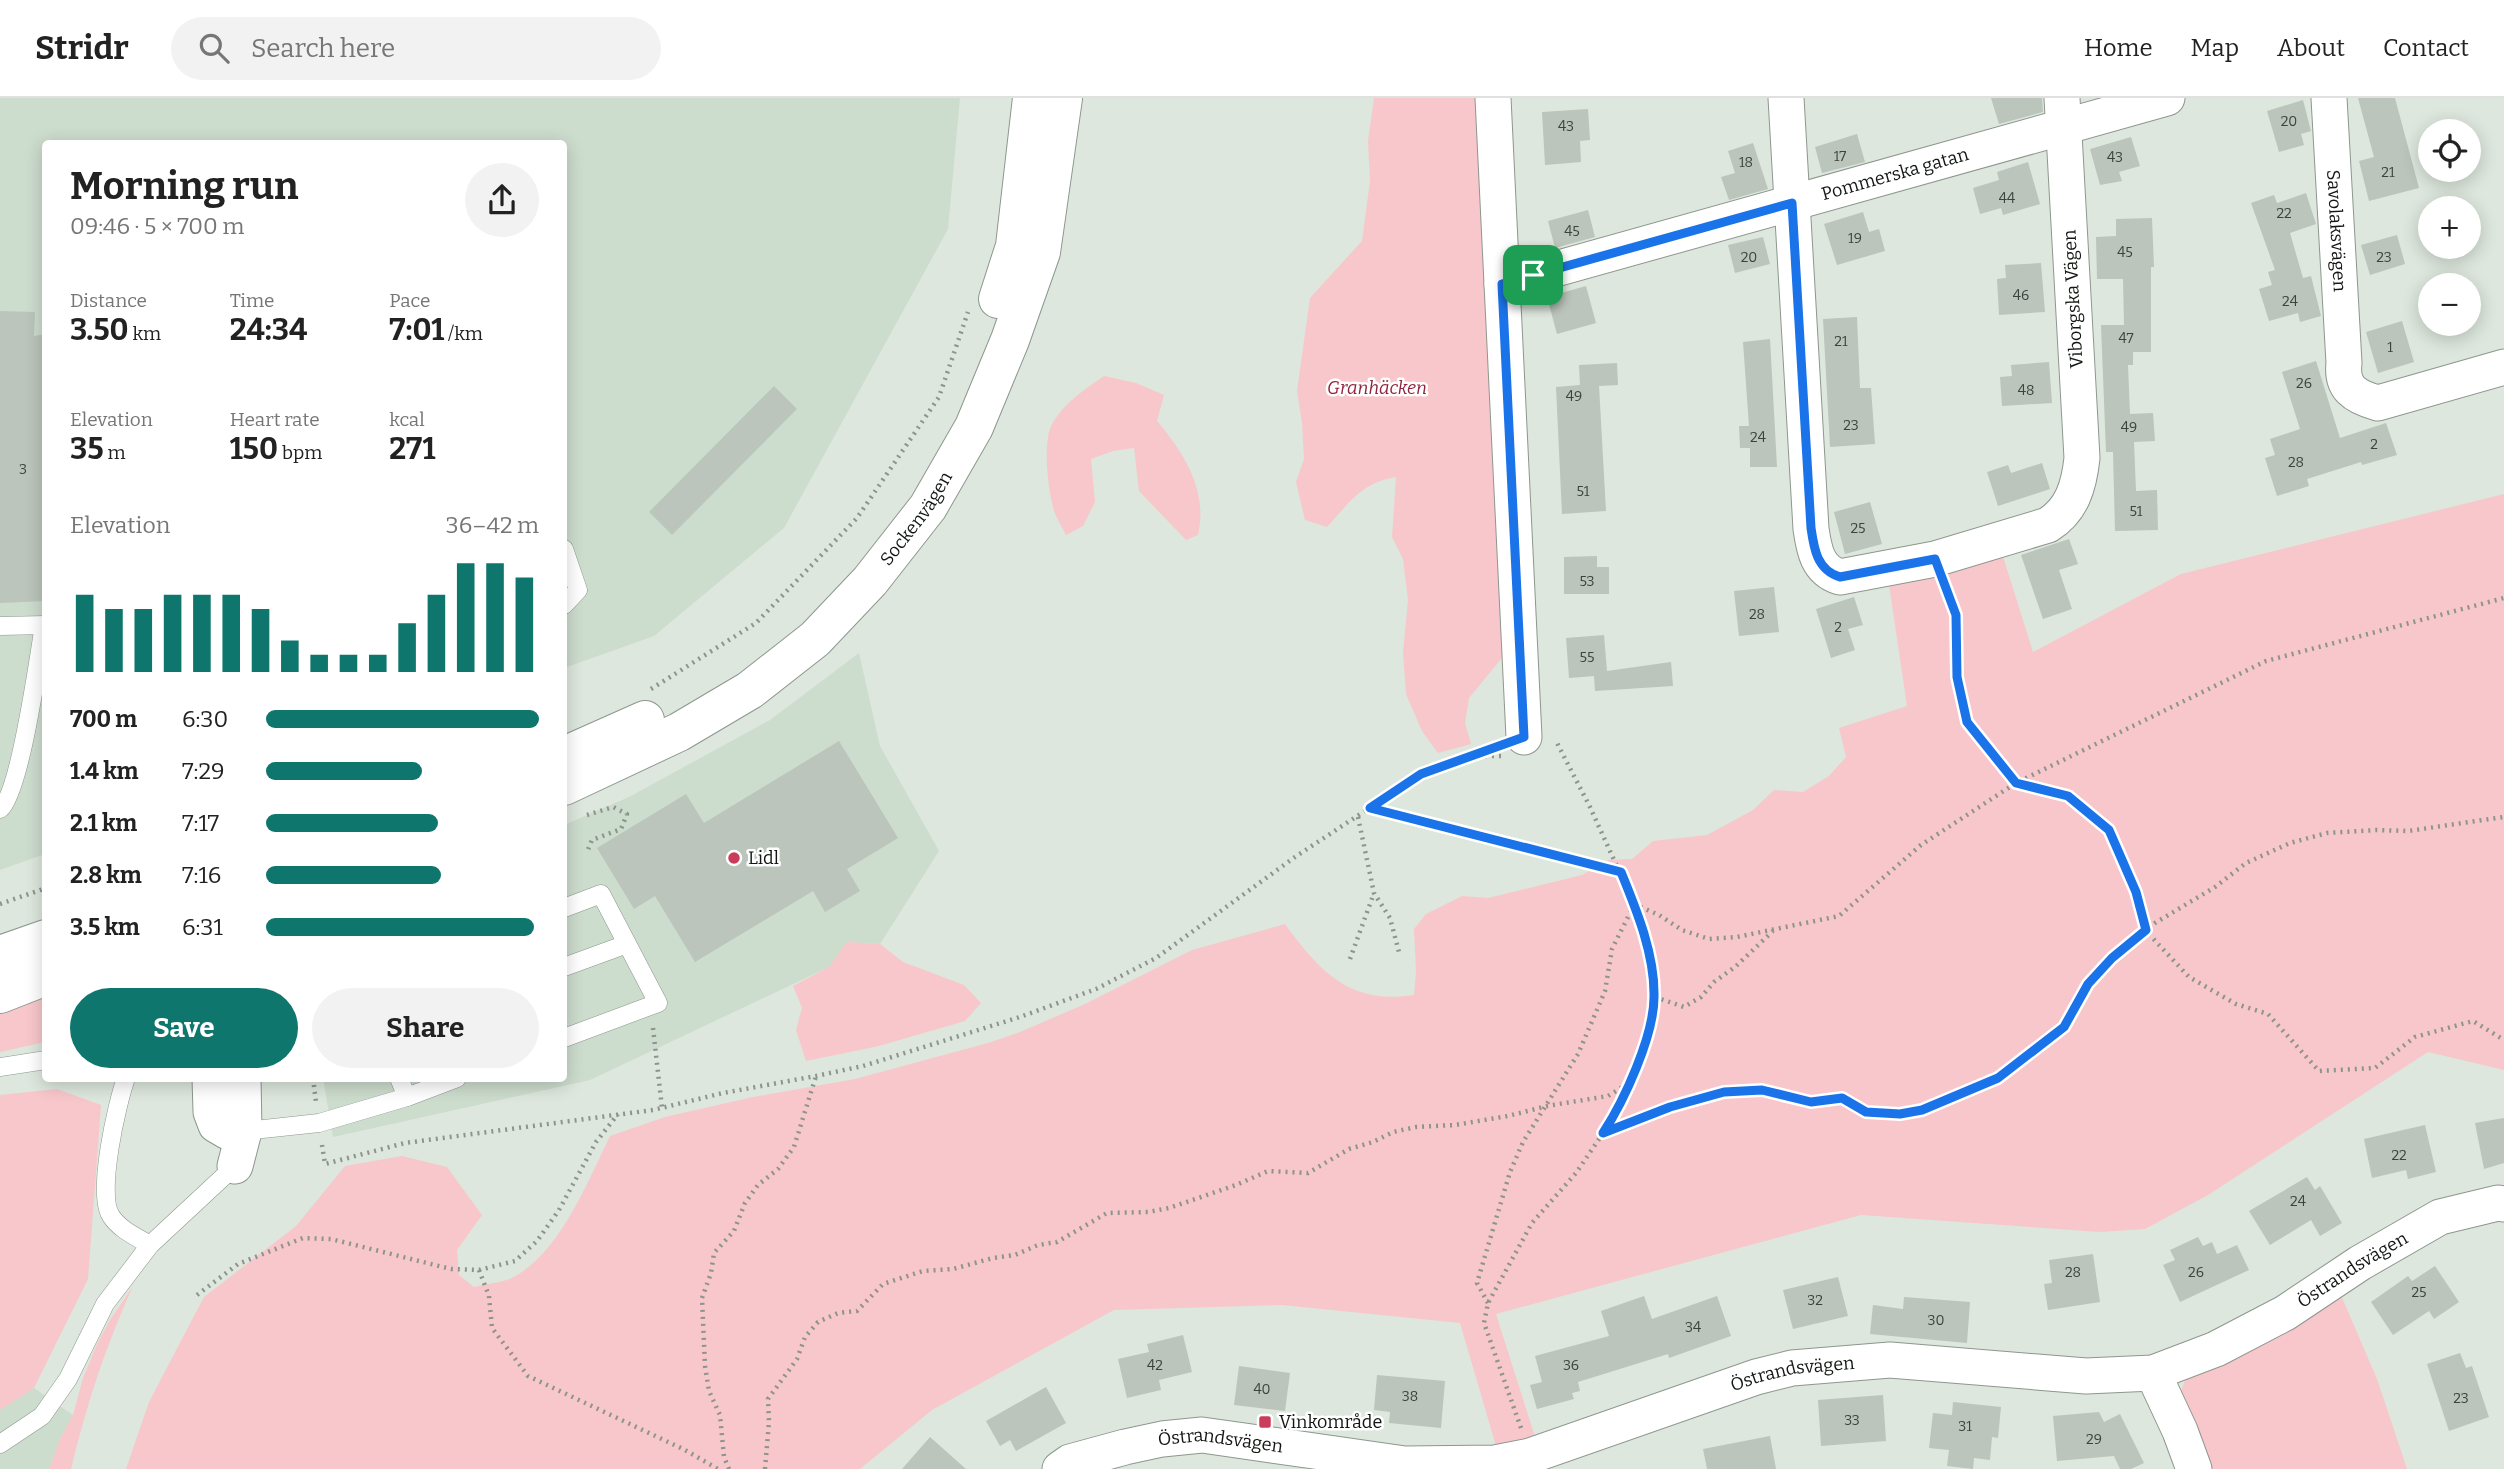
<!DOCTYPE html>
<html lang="en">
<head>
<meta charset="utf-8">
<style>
	:root { --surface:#fff; --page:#f2f2f2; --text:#222; --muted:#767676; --line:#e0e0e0; --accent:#0f766e }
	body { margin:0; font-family:Bitter,serif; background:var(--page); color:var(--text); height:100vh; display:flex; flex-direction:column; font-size:26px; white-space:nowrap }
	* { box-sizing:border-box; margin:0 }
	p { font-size:23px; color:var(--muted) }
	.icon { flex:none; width:38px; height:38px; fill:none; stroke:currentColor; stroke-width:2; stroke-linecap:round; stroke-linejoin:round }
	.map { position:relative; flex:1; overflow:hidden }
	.side { position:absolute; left:42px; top:42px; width:525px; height:942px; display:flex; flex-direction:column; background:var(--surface); border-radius:7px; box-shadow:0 4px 18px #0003 }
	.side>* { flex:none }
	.buttons { position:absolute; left:2418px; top:21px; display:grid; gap:14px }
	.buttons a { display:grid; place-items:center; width:63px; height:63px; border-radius:50%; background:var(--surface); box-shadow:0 4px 18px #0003; font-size:35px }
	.pin { position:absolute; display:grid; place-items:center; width:60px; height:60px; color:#fff; margin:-30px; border-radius:14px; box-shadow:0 4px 10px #0006 }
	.round { display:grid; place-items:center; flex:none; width:74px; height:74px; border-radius:37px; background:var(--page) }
	.headline { display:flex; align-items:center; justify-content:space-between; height:119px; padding:0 28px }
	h1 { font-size:38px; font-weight:700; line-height:52px }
	.metrics { display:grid; grid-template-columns:repeat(3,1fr); gap:10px; height:119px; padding:7px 28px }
	.metrics div { display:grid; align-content:center }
	.metrics b { font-size:30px; font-weight:700 }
	.metrics small { font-size:19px; font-weight:400 }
	.metrics p { font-size:19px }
	.chart { height:196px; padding:14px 28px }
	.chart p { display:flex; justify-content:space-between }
	.chart svg { width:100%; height:126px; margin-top:7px; stroke:var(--accent); stroke-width:6 }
	.cta { display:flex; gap:14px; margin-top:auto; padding:14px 28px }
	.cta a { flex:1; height:80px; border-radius:42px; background:var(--accent); color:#fff; font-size:28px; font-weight:700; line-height:80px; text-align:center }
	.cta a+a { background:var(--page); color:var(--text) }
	ul { padding:0 28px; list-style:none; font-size:23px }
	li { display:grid; grid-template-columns:112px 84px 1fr; align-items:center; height:52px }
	li i { height:18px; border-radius:9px; background:var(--accent) }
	header { display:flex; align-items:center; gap:42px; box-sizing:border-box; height:98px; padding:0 35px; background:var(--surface); border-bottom:2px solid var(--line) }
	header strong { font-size:33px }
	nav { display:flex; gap:38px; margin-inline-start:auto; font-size:24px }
	.search { width:490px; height:63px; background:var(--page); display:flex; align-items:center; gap:18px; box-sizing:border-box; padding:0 24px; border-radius:38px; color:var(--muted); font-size:26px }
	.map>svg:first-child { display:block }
	.built { fill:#ccdccd }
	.green { fill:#f8c7cb }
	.building { fill:#bbc5bb }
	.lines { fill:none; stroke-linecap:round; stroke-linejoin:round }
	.lane-casing { stroke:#8d978e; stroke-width:19 }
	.street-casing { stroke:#8d978e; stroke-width:37 }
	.secondary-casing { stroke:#8d978e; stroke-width:40 }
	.path { stroke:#8d948d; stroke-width:4.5; stroke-dasharray:2 5; stroke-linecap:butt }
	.lane { stroke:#fff; stroke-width:18 }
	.street { stroke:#fff; stroke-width:35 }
	.secondary { stroke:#fff; stroke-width:38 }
	.route-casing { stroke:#fff; stroke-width:14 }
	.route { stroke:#1a73e8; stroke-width:9 }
	.poi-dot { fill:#cb3b5a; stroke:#fff; stroke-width:2.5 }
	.labels { text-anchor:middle; stroke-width:5; stroke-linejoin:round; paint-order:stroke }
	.number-label { font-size:14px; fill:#3d423d }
	.street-label { font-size:18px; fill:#131713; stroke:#fff }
	.park-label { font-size:18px; font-style:italic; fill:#90243c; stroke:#fff }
	.poi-label { font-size:18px; fill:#131713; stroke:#fff; text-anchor:start }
</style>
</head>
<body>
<header>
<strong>Stridr</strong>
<div class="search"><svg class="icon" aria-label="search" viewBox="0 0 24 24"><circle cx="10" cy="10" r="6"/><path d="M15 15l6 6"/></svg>Search here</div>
<nav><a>Home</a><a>Map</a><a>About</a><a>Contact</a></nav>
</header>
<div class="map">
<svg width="2504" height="1371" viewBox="0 0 2504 1371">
	<rect width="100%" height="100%" fill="#dde7dd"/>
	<g class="built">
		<polygon points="0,0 960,0 948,131 784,430 654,538 564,570 564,46 46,46 45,756 0,772"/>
		<polygon points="859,555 880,648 939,753 880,846 847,844 829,869 590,982 333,1039 323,980 564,980 564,727 629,699 770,622"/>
		<polygon points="34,1290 73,1317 60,1341 49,1371 0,1371 0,1312"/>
	</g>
	<g class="green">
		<path d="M1374,0H1478L1506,555L1469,600L1465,625L1471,646L1438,655L1422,633L1406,596L1403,554L1408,502L1403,461L1392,439L1396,379C1361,385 1350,404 1327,429L1305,422L1296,384L1304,361L1302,325L1297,293L1310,200L1362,143L1370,83L1368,43Z"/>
		<path d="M1104,278L1136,285L1164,297L1157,323C1185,356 1208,393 1198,437L1186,442L1139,393L1134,350L1113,353L1091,361L1095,404L1083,428L1066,437C1063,431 1059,424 1056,418C1048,399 1042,344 1052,326C1065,304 1084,292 1104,278Z"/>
		<path d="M2504,396V972L2428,954L2208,1097L2145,1131L2100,1134L1861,1117L1496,1216L1536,1342L1496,1348L1460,1225L1282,1207L1114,1212L932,1312L860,1371H126L149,1304L204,1199L296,1128L345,1068L402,1058L447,1069L482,1117L457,1152L459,1177L474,1189C486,1186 501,1185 512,1180C560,1155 587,1085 610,1038L665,1019L753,999L855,981L988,945L1020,934L1085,906L1192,852L1285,826C1320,874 1350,907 1414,897L1416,873L1414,831L1426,816L1462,798L1488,800L1582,777L1608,762L1632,761L1653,743L1707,737L1753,712L1774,692L1803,694L1829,678L1846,659L1839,630L1907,608L1888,480L2001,452L2033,554L2181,476Z"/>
		<polygon points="847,844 880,846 903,864 964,887 981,905 965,923 879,948 806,963 796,932 802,910 793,888 829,869"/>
		<polygon points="45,896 45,944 0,954 0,913"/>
		<polygon points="57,991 101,1007 88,1181 34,1290 0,1312 0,997"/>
		<path d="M133,1188C106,1247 86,1308 71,1371H49L60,1341L73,1317L83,1280L97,1246L110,1222Z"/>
		<polygon points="2340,1195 2377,1281 2407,1371 2208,1371 2179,1300 2185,1282"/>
	</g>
	<g class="building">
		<polygon points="1991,0 2042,0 2043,14 1999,26"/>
		<polygon points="2358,0 2395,0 2419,90 2369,103 2359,63 2374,59"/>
		<polygon points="2303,2 2311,33 2301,36 2304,47 2279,54 2267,13"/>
		<polygon points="1588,11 1590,42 1580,43 1581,64 1545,67 1542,14"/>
		<polygon points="1857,36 1865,64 1822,75 1815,49"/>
		<polygon points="2131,39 2140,68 2119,74 2122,83 2100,87 2090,51"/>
		<polygon points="1753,45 1768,91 1729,102 1721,79 1735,75 1728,53"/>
		<polygon points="2028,64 2040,106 2003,117 2001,110 1980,116 1973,90 1999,82 1997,74"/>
		<polygon points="2306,95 2316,126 2290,135 2303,180 2311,178 2321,218 2300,224 2298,215 2269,223 2259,191 2272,187 2268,174 2275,172 2251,105 2274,97 2277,105"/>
		<polygon points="1588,112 1595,139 1555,150 1548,123"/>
		<polygon points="1863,114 1869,134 1879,131 1885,153 1837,167 1824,126"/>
		<polygon points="2152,120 2154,169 2151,169 2151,254 2133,254 2133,267 2128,267 2130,316 2153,315 2155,343 2134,344 2136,393 2157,392 2158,432 2115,433 2113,354 2106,354 2101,227 2124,227 2123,181 2097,181 2096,139 2116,138 2116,121"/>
		<polygon points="2397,137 2405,166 2370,177 2361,147"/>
		<polygon points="1763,139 1770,166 1735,175 1728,147"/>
		<polygon points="2041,165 2045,214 1999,217 1997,181 2006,180 2005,167"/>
		<polygon points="1586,188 1596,225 1557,236 1547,199"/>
		<polygon points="0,213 35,214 34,238 46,236 46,503 0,505"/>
		<polygon points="1857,219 1860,290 1871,290 1875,346 1830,349 1823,221"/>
		<polygon points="2402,223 2414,264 2378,275 2366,234"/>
		<polygon points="1770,241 1777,369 1750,369 1750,350 1740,350 1739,328 1749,328 1743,244"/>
		<polygon points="2316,263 2340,340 2386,325 2397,357 2362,367 2361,364 2307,381 2309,388 2277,398 2265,360 2275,357 2270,341 2300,331 2282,274"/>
		<polygon points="2049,264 2052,305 2002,308 2000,279 2012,278 2011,267"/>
		<polygon points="1617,265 1618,287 1599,288 1606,413 1562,416 1556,289 1580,287 1579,267"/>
		<polygon points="774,288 797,311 672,437 649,414"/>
		<polygon points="2042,365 2050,391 1998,408 1987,374 2008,367 2011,375"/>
		<polygon points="1870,404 1882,446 1845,456 1834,414"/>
		<polygon points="2069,441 2078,466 2059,472 2072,511 2043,521 2021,457"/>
		<polygon points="1597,458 1597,469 1609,469 1609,496 1564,496 1564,459"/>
		<polygon points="1774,489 1779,534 1739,538 1734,493"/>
		<polygon points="1854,499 1863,527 1848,531 1855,552 1831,560 1816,511"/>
		<polygon points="1604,537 1607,573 1671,564 1673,588 1595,593 1594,578 1569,580 1566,540"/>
		<polygon points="839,643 898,740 847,771 860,793 825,814 813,793 695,864 655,798 634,811 597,750 686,696 704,725"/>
		<polygon points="2504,1020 2504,1065 2484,1071 2475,1025"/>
		<polygon points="2425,1027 2436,1074 2408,1081 2406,1072 2372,1080 2364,1041"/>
		<polygon points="2307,1079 2315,1092 2320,1088 2342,1125 2320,1138 2311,1122 2270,1147 2249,1113"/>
		<polygon points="2198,1139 2203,1148 2212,1144 2217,1156 2237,1147 2249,1172 2180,1204 2163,1167 2175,1162 2170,1152"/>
		<polygon points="2093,1156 2100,1204 2048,1212 2044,1186 2052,1185 2049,1162"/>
		<polygon points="2435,1168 2459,1204 2434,1221 2429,1213 2393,1237 2371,1204 2408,1178 2412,1183"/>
		<polygon points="1838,1179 1848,1218 1793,1231 1783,1192"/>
		<polygon points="1644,1198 1652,1221 1717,1198 1731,1238 1669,1260 1668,1256 1578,1284 1580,1293 1572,1295 1574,1301 1537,1311 1530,1287 1542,1284 1535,1258 1609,1238 1601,1213"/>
		<polygon points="1904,1199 1970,1204 1967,1245 1870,1236 1873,1207 1903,1211"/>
		<polygon points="1183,1237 1192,1274 1159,1282 1161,1292 1127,1300 1118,1261 1149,1254 1147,1246"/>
		<polygon points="2460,1255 2466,1270 2472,1268 2489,1319 2449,1333 2427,1266"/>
		<polygon points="1239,1268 1290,1275 1285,1313 1234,1307"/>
		<polygon points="1377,1277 1445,1283 1441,1330 1389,1325 1390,1314 1374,1312"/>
		<polygon points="1046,1289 1066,1325 1016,1353 1010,1342 1000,1348 986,1323"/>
		<polygon points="1883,1297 1886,1343 1821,1348 1818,1302"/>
		<polygon points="1953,1304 2001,1309 1998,1340 1992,1339 1990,1362 1974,1360 1973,1371 1947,1368 1949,1352 1929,1350 1933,1315 1952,1317"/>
		<polygon points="2099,1314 2104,1324 2120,1316 2144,1365 2131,1371 2120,1371 2114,1358 2057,1363 2053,1318"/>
		<polygon points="1770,1338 1776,1371 1707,1371 1703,1351"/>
		<polygon points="930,1339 966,1371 902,1371"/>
	</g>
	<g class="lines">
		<defs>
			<g id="lane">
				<polyline points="564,451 578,492 564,507"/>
				<polyline points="0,528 46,527"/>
				<path d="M0,711C20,696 39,558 44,527"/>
				<polyline points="564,810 601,796 658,905 564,940"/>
				<polyline points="564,869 627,846"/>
				<polyline points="0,969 46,962"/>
				<path d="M126,980C117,1005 96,1097 111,1118C120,1132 137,1139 150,1147"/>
				<polyline points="399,980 407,999"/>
				<polyline points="244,1033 319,1025 407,999 457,980"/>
				<polyline points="0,1346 42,1318 68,1281 105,1206 150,1147 235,1068"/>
			</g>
			<g id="street">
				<polyline points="1493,0 1524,639"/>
				<path d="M1786,0L1811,431C1814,451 1817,472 1840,479L1935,461L2048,427C2072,412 2079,388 2082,360L2062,0"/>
				<path id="s1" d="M2329,0L2344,265C2341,290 2355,299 2378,305L2504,269"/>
				<path id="s2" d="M1502,186L2167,0"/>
				<polyline points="210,980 211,1014 216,1027 228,1034 244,1033"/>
				<polyline points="235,1068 244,1033 243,980"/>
				<polyline points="2153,1275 2180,1333 2194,1371"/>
				<path id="s3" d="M1060,1371L1070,1364L1125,1349L1162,1341L1202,1337L1405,1366L1495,1365L1530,1358L1756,1279L1792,1270L1890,1262L2086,1278L2153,1275L2216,1251L2285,1215L2360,1165L2440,1119L2498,1105L2504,1106"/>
			</g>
			<g id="secondary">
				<polyline points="998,201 1015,148 1032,0"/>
				<polyline points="564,658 645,622"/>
				<path id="s4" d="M564,688L679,634L750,592L815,541L870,483L928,409L974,329L1010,242L1041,154L1063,0"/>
				<polyline points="0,857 46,841"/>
				<polyline points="0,896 46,878"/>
			</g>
		</defs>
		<use href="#lane" class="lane-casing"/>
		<use href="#street" class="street-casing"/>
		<use href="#secondary" class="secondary-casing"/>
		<g class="path">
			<polyline points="1946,490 1956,517 1957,579 1967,623 1991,656 2016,685 2069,698 2109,732 2136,794 2146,833 2189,879 2236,906 2268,916 2319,973 2375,970 2415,939 2473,923 2504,942"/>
			<polyline points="651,591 756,525 857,420 939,299 968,214"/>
			<polyline points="1478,658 1501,658"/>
			<polyline points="1371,711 1621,774"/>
			<polyline points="587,717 613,709 627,716 621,731 592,742 587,754"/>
			<polyline points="1358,719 1374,795 1390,820 1400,858"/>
			<polyline points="0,806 46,790"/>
			<polyline points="1634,806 1659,817 1682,832 1709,841 1737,839 1839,818 1921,747 2016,685 2266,563 2504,500"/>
			<polyline points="1350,861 1374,795"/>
			<polyline points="1655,899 1684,909 1701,899 1714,884 1735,869 1773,833"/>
			<polyline points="653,930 662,1010"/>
			<polyline points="313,980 316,1004"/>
			<polyline points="1603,1035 1670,1009 1724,994 1761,992 1811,1004 1842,1000 1866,1014 1900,1016 1922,1012 1998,980 2064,929 2088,886 2112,860 2155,825 2215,789 2246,765 2290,745 2327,735 2377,732 2408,733 2504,719"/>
			<polyline points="322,1047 325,1066 405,1045 653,1012 723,995 816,978 863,968 1020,919 1096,891 1156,860 1295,759 1421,676 1497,649"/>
			<polyline points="479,1172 489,1198 492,1230 528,1278 683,1351 718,1371"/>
			<polyline points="197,1197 238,1166 303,1140 331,1141 451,1171 479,1172 515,1163 537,1143 559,1112 596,1044 618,1016"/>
			<polyline points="1488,1205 1477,1185 1510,1074 1523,1044 1578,956 1605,893 1612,851 1634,807"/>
			<polyline points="1521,1330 1484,1225 1488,1205 1532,1125 1576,1075 1616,1016 1650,931 1655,899 1650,863 1634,806 1590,709 1556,643"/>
			<polyline points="729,1371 724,1359 720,1317 709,1293 705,1268 702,1200 711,1175 714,1155 734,1133 745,1105 758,1087 778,1071 794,1049 816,978"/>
			<polyline points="765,1371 769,1324 768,1301 797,1261 805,1239 818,1224 838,1215 857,1213 883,1186 923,1173 953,1171 993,1160 1015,1157 1038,1147 1057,1144 1107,1115 1148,1114 1169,1110 1236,1087 1268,1073 1308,1075 1349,1051 1373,1044 1393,1034 1416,1029 1455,1027 1508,1018 1547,1008 1608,998 1629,985"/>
		</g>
		<use href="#lane" class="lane"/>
		<use href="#street" class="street"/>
		<use href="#secondary" class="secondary"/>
	</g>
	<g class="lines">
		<defs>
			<path id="route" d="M1792,105L1811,430C1814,451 1817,472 1840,479L1935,461L1956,517L1957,579L1967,624L2016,685L2068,698L2109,732L2136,794L2146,832L2112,860L2088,886L2064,929L1998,980L1922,1012L1900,1016L1866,1014L1842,1000L1811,1004L1762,992L1724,994L1670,1009L1603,1035C1624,1003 1654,938 1654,899C1655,857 1637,813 1621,774L1370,710L1421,676L1524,639L1502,186Z"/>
		</defs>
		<use href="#route" class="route-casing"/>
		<use href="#route" class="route"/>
	</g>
	<g class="poi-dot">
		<circle cx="734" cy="760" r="7"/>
		<rect x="1258" y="1317" width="14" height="14" rx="3.5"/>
	</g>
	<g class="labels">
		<g class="number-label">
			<text x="2289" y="28">20</text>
			<text x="1566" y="33">43</text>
			<text x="1840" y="63">17</text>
			<text x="2115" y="64">43</text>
			<text x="1746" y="69">18</text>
			<text x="2388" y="79">21</text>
			<text x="2007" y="105">44</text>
			<text x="2284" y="120">22</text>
			<text x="1572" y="138">45</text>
			<text x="1855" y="145">19</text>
			<text x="2125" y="159">45</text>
			<text x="1749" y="164">20</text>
			<text x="2384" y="164">23</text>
			<text x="2021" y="202">46</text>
			<text x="2290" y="208">24</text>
			<text x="2126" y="245">47</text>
			<text x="1841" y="248">21</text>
			<text x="2390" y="254">1</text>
			<text x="2304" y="290">26</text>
			<text x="2026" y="297">48</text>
			<text x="1574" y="303">49</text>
			<text x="1851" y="332">23</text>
			<text x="2129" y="334">49</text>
			<text x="1758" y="344">24</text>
			<text x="2374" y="351">2</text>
			<text x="2296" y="369">28</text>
			<text x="23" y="376">3</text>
			<text x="1583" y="398">51</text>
			<text x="2136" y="418">51</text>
			<text x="1858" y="435">25</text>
			<text x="1587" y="488">53</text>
			<text x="1757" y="521">28</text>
			<text x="1838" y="534">2</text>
			<text x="1587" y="564">55</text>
			<text x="2399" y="1062">22</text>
			<text x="2298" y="1108">24</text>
			<text x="2073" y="1179">28</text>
			<text x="2196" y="1179">26</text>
			<text x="2419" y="1199">25</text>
			<text x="1815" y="1207">32</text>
			<text x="1936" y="1227">30</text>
			<text x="1693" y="1234">34</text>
			<text x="1155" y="1272">42</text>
			<text x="1571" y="1272">36</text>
			<text x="1262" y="1296">40</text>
			<text x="1410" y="1303">38</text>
			<text x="2461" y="1305">23</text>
			<text x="1852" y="1327">33</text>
			<text x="1965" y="1333">31</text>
			<text x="2094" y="1346">29</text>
		</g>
		<g class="street-label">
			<text dy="6" stroke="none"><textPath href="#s2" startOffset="408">Pommerska gatan</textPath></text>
			<text dy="6" stroke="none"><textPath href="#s1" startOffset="133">Savolaksvägen</textPath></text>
			<text transform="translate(2073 201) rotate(-93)" y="6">Viborgska Vägen</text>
			<text dy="6" stroke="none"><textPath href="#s4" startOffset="450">Sockenvägen</textPath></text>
			<text dy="6" stroke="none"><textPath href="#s3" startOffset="1342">Östrandsvägen</textPath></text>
			<text dy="6" stroke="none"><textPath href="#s3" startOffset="754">Östrandsvägen</textPath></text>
			<text dy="6" stroke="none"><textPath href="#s3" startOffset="166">Östrandsvägen</textPath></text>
		</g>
		<g class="park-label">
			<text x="1377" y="296">Granhäcken</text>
		</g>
		<g class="poi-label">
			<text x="748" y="766">Lidl</text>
			<text x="1279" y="1330">Vinkområde</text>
		</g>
	</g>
</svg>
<div class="buttons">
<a><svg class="icon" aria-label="locate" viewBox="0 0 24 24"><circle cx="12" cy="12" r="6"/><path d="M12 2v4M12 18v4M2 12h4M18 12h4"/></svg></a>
<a>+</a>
<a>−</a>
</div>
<div class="pin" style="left:1533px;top:177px;background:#1e9e55"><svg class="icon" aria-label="arrive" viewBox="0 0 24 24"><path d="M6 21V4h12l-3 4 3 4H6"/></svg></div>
<section class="side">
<div class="headline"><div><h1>Morning run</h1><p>09:46 · 5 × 700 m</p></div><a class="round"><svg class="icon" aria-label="share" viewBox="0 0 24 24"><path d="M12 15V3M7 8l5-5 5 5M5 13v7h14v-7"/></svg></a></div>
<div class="metrics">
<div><p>Distance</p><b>3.50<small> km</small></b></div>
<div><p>Time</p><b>24:34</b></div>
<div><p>Pace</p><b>7:01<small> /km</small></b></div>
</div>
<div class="metrics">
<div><p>Elevation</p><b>35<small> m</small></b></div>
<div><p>Heart rate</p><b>150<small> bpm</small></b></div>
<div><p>kcal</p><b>271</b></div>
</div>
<div class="chart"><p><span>Elevation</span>36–42 m</p>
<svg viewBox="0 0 160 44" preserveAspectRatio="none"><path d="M5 44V17M15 44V22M25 44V22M35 44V17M45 44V17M55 44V17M65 44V22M75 44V33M85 44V38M95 44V38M105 44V38M115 44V27M125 44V17M135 44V6M145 44V6M155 44V11"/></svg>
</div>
<ul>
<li><b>700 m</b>6:30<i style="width:100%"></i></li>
<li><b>1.4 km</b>7:29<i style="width:57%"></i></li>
<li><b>2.1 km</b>7:17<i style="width:63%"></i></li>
<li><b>2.8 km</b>7:16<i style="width:64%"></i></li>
<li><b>3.5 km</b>6:31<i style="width:98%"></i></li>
</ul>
<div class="cta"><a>Save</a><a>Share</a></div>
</section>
</div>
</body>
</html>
